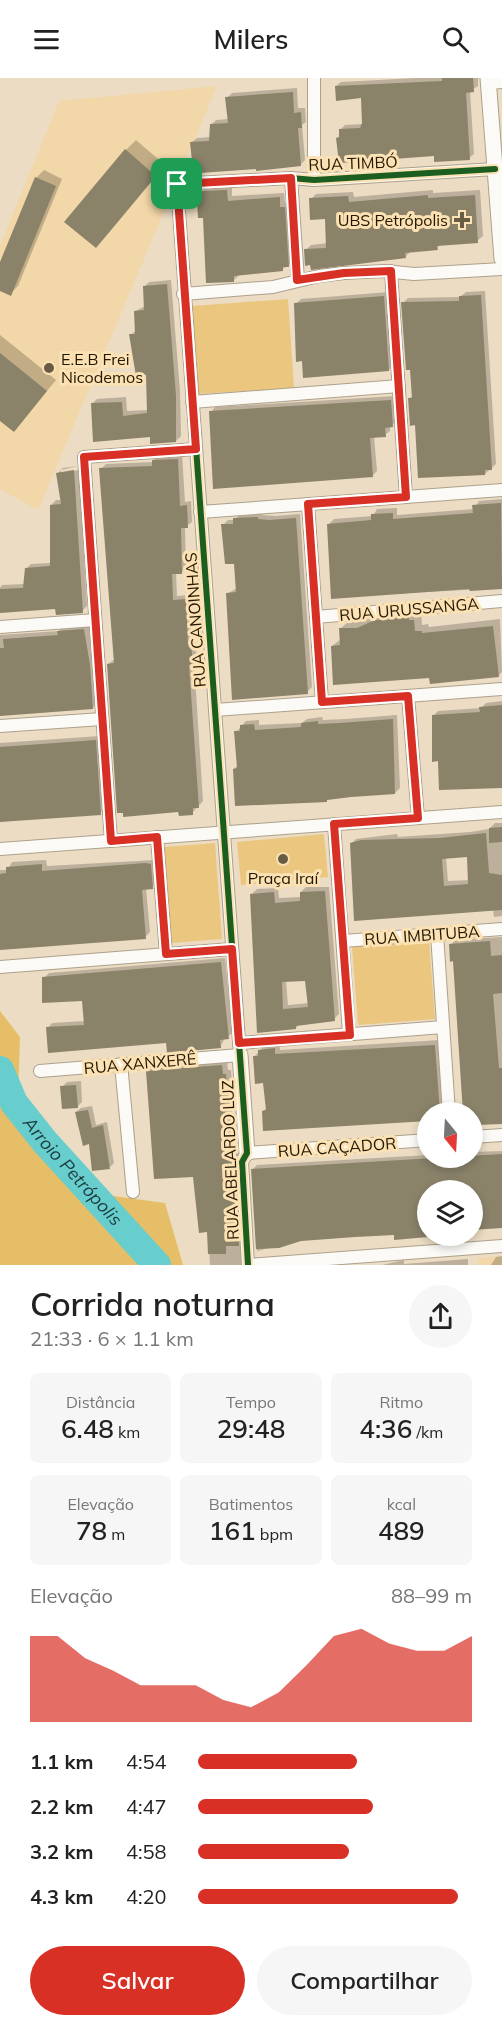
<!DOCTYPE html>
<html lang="pt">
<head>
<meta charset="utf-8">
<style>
	:root { --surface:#fff; --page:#f6f6f6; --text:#222; --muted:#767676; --accent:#d93025 }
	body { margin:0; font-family:Mulish,sans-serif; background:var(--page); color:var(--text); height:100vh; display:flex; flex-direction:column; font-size:22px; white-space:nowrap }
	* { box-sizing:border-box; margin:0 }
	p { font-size:20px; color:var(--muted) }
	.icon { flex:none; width:33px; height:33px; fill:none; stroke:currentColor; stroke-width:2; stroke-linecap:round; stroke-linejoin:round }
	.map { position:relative; height:1187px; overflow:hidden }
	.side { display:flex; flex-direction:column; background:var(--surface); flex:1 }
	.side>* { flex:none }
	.needle { width:39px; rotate:162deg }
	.tools { position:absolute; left:417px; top:1024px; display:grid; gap:12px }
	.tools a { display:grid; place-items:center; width:66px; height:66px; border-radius:50%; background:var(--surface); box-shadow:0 3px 9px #0003; font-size:30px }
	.pin { position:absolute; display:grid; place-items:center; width:51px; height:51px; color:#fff; margin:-26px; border-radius:12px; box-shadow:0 3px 9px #0006 }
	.round { display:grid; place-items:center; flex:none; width:63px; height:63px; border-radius:32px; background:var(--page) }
	.head { display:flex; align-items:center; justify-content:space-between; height:102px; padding:0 30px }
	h1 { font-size:33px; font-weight:600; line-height:45px }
	.stats { display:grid; grid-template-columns:repeat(3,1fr); gap:9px; height:102px; padding:6px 30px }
	.stats div { display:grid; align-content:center; border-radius:9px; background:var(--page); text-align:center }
	.stats b { font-size:26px; font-weight:600 }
	.stats small { font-size:16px; font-weight:400 }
	.stats p { font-size:16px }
	.chart { height:168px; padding:12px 30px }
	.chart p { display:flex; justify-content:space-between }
	.chart svg { width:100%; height:108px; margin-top:6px; fill:var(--accent); opacity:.7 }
	.action { display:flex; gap:12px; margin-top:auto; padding:12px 30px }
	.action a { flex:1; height:69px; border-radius:36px; background:var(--accent); color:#fff; font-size:24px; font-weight:600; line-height:69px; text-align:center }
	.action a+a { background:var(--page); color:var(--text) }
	ul { padding:0 30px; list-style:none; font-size:20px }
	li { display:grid; grid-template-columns:96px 72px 1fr; align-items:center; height:45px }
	li i { height:15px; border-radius:8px; background:var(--accent) }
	header { display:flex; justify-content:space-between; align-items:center; height:78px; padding:0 30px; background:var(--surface); font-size:27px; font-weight:600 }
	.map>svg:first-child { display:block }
	.built { fill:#f2d7a8 }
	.green { fill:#eac67f }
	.forest { fill:#e5be67 }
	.shadow { fill:#0003; fill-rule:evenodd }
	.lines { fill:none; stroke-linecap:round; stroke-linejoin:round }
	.river { stroke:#67cdcd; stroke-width:28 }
	.building { fill:#8a8269; fill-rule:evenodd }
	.minor-casing { stroke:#ada18b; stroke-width:14 }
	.tertiary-casing { stroke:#ada18b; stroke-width:17 }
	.minor { stroke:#fcfaf6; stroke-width:12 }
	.tertiary { stroke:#fcfaf6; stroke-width:15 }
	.cycleway-casing { stroke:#fbe1b3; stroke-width:10 }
	.cycleway { stroke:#1b5e20; stroke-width:6 }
	.route-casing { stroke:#fff; stroke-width:12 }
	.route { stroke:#d93025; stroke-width:8 }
	.poi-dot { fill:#685c45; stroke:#fbe1b3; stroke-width:2 }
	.labels { text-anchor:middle; stroke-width:6; stroke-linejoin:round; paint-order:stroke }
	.street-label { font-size:16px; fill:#221701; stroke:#fbe1b3 }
	.poi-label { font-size:16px; fill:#221701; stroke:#fbe1b3; text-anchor:end }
	.water-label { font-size:18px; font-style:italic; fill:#1c3a3c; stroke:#fbe1b3 }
</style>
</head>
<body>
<header><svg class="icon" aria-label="menu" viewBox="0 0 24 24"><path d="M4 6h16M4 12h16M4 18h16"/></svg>Milers<svg class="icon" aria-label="search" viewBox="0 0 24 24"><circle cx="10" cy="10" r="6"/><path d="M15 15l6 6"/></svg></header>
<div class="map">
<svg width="502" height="1187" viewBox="0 0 502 1187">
	<rect width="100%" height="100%" fill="#ebdcc3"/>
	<g class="built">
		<polygon points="217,8 38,432 0,411 0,168 59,23"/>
		<polygon points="502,1178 502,1187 478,1187 478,1180"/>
	</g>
	<g class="green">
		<polygon points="288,221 294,310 197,316 192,228"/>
		<polygon points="324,756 328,799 241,807 237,764"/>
		<polygon points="215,765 222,861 171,865 164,769"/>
		<polygon points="429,863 435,941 358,947 352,869"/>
	</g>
	<polygon class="forest" points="0,933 20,959 18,1017 106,1117 165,1125 183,1187 0,1187"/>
	<g class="shadow">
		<polygon points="416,0 478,0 478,8 470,13 474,76 469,80 341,57 340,52 345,47 363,46 362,19 336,8 341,4"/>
		<polygon points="297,10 298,30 305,30 306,44 302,47 305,82 300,87 186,84 193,79 192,64 197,60 211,59 211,47 216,42 229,41 227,20 232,15"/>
		<polygon points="136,62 165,87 106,158 126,72"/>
		<polygon points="44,92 62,101 18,208 10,216 0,212 0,188 36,100"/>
		<polygon points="232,107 232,118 284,115 285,125 289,125 293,183 288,188 282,191 239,197 234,202 199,125 203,121 202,114 207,109"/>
		<polygon points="433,112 433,115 480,112 483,158 477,163 441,166 437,170 411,173 405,179 306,172 311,167 328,165 326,139 311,121 316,116 353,114 354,119"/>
		<polygon points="171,202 180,313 181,358 176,363 151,358 92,326 97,321 126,319 127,333 148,332 148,296 131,257 137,251 136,233 145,228 144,209 149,204"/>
		<polygon points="485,213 496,386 485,396 416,345 409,321 414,316 403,225 408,220 460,219 466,214"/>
		<polygon points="389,214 393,287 389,292 296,226 301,221"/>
		<polygon points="0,257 56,302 23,342 0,341"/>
		<polygon points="396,318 397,343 390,348 390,353 385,357 374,358 377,393 373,397 211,334 215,329"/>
		<polygon points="182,376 185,424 191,423 192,444 185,449 186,489 182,494 176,495 177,518 190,517 192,562 195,562 197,580 194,583 203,723 192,735 108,586 115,581 101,391 106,386 152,384 158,378"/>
		<polygon points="78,388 61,392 61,395 79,392 87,528 82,533 56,529 0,533 0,510 2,507 25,506 26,491 31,486 51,485 51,427 56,422 62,422 58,395 63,390"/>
		<polygon points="502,421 502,510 332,519 329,446 334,441 373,438 377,431 397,430 397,437 474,431 479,423"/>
		<polygon points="262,435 263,437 275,438 300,436 312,609 307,614 227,516 237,510 236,484 223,447 228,442 235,442 240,436"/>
		<polygon points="421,535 422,547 428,546 429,549 500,541 502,594 498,598 431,598 332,568 341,561 340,551 348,544 365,543 383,536"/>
		<polygon points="89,547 98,625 93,630 0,637 0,557 59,553 64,548"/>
		<polygon points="502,623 502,708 433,638 438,633 481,630 486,625"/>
		<polygon points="397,637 400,710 395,715 329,720 326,723 234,691 238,687 236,654 246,643 259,642 259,647 302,645 307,641 322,639 323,642 346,641"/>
		<polygon points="100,658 105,730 100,735 0,743 0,665"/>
		<path d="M495,745H502V838L494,839L493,831L351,766L356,761L397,756L398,759L470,754L489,751ZM468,778L470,802L448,803L446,779Z"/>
		<polygon points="46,782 47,788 155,782 157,804 152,809 146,810 150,854 145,859 0,870 0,792 8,792 12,784"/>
		<path d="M306,809H329L339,936L334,941L299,946L296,950L259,954L252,816L257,811L278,810L279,820L301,819V814ZM307,901L309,925L288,927L286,903Z"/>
		<polygon points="502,859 502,1045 464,1035 455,882 451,867 455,862"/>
		<polygon points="225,880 233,955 225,960 220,969 48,950 52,945 85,943 83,922 44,900 49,895"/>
		<polygon points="440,962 445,1035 263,1033 267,1030 264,1004 254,979 265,967 279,966 280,972"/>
		<polygon points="227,982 228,992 231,992 233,1014 229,1018 239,1083 243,1187 210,1187 208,1152 197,1104 148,993 153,988"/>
		<polygon points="81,1003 82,1024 77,1029 62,1009 67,1004"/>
		<polygon points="92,1028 96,1047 107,1044 114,1085 110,1089 91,1064 76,1034 81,1030"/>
		<polygon points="502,1073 502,1149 472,1113 428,1113 395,1155 301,1162 257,1173 252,1092 257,1087 428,1077 428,1080 472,1080 472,1074"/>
		<polygon points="502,1178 502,1187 491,1187 496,1179"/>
		<polygon points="468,1181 468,1187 382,1187 404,1182 404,1186"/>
	</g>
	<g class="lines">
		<path class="river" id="s1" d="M0,992L14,1025L45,1064L157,1187"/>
	</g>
	<g class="building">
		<polygon points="442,0 473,0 474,14 466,15 470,82 434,84 434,78 339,85 336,60 339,59 339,51 360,50 362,45 361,20 336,23 335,8 442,3"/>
		<polygon points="293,14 294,35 301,34 302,50 298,50 301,88 256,93 256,91 186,96 185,83 192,83 190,64 209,63 210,46 228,45 225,19"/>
		<polygon points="125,71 156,98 96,170 64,144"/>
		<polygon points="35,99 56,108 11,218 0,213 0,184"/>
		<polygon points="227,112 228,123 280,119 280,129 285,129 289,189 283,189 283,193 234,198 234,204 206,205 203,140 198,140 197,124 201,124 200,113"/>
		<polygon points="428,117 428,120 475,117 478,165 437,168 438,172 405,175 406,180 311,192 310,187 305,188 304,171 326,170 325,141 310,142 309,120 348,118 349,124"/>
		<polygon points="167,206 176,318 176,364 150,366 150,359 93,364 91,325 122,324 123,338 147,335 146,297 136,298 129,256 135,256 134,233 144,232 143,208"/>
		<polygon points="481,217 492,392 485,392 485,397 418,400 415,347 410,348 408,320 412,320 410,292 406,292 401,224 459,223 459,218"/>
		<polygon points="384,218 389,293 303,300 302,283 296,284 294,225"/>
		<polygon points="0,275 47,313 14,354 0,343"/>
		<polygon points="391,322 393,349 385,350 386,359 370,360 373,399 213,411 209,333"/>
		<polygon points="178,381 180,428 187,427 188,450 181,450 182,496 172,496 173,522 186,521 188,566 191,566 193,586 189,587 199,730 193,730 193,737 179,738 178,734 123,739 123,735 117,735 107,586 114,585 99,390 152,388 152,382"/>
		<polygon points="74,392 83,535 56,537 55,531 0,535 0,511 23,510 25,490 50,488 50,427 61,426 56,395"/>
		<polygon points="501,425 502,511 470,513 469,511 331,521 327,446 371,442 371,436 393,435 393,441 473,435 472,427"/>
		<polygon points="258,439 258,441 269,442 296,440 308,616 232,622 226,515 236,514 234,486 225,486 221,446 233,446 233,440"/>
		<polygon points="409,539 409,542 414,542 415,553 422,553 422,555 493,548 499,599 430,606 429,600 333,607 331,568 340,567 339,550 357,550 375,542"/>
		<polygon points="84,551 90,587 93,631 0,638 0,570 4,570 3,561 58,557 57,553"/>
		<polygon points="502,627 502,710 439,712 438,683 432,684 432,637 480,634 479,629"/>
		<polygon points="393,641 395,716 351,719 327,722 327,724 235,728 233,691 237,690 234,653 240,653 240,647 254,646 255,652 301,649 301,645 318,643 318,646 340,645"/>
		<polygon points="96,662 101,737 0,744 0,669"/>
		<polygon points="502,749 502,764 489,765 489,750"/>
		<path d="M486,755L489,795L502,797V832L354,843L350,765L361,762L440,760ZM467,779L468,806L444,808L442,781Z"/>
		<polygon points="145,785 151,786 153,811 142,812 146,861 0,872 0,796 6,795 6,789 42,786 42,793"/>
		<path d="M325,813L335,943L296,948V951L257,955L250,816L274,814L275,825L300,823V814ZM305,903L308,929L283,931L282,904Z"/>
		<polygon points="490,863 491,878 502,877 502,915 493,916 499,990 502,990 502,1046 476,1047 476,1045 472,1045 472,1035 463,1035 453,883 450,884 449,866"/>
		<polygon points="221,884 229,961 220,962 221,970 167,975 166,965 48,975 46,949 84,947 82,923 42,925 42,899"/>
		<polygon points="435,967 440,1035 428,1035 428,1043 263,1053 262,1033 266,1032 263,1005 255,1006 253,978 258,978 258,972 275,970 275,976"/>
		<polygon points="222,987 223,996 226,996 228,1021 224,1021 229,1060 231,1059 239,1168 226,1168 226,1176 208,1176 207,1154 199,1155 193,1099 154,1101 146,993"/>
		<polygon points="76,1007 78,1030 62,1031 60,1008"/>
		<polygon points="88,1032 92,1050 103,1047 110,1091 92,1093 89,1066 83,1068 75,1034"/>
		<polygon points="502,1076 502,1150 472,1152 472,1113 428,1113 428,1159 394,1162 394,1157 355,1159 301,1163 279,1170 256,1171 251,1091"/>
	</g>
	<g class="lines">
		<defs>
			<g id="minor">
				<polyline points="489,5 502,4"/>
				<polyline points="291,100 298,202"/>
				<polyline points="314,102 314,0"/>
				<polyline points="391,193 406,419"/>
				<polyline points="183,216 273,209 319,198 344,195 384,193 414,196 502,191"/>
				<polyline points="192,324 399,308"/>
				<polyline points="308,426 322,624"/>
				<polyline points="200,434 502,412"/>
				<polyline points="316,539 502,523"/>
				<polyline points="0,549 95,542"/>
				<polyline points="408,618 418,740"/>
				<polyline points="215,632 502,611"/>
				<polyline points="0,648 102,641"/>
				<polyline points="334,746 349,956"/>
				<polyline points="157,759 166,876"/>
				<polyline points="111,763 84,379 196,371"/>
				<polyline points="0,771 502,734"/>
				<polyline points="437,856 449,1035"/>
				<polyline points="343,863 502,851"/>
				<polyline points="0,889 232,871"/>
				<polyline points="239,965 443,949"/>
				<polyline points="121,986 133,1114"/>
				<polyline points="40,993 240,977 177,106 291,100 314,102 495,91"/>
				<polyline points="472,1059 502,1057"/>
				<polyline points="248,1187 242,1084 247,1075 428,1062"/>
				<polyline points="248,1187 502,1168"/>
			</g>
			<g id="tertiary">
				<polyline points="488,0 502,181"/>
				<polyline points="240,977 247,1075"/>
			</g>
		</defs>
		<use href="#minor" class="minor-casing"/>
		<use href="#tertiary" class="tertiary-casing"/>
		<use href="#minor" class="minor"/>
		<use href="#tertiary" class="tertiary"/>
		<defs>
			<polyline id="cycleway" points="248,1187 242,1084 247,1075 177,106 291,100 314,102 495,91"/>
		</defs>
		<use href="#cycleway" class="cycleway-casing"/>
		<use href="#cycleway" class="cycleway"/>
	</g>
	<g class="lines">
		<defs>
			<polygon id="route" points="291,100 297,202 344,195 391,193 406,419 308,426 322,624 408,618 418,740 334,746 350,957 239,965 232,871 166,876 157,759 111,763 84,379 196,371 177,106"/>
		</defs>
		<use href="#route" class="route-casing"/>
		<use href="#route" class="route"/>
	</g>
	<g class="poi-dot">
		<path d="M459 133h6v6h6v6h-6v6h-6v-6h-6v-6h6z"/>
		<circle cx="49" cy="290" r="6"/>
		<circle cx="283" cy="781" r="6"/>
	</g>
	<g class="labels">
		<g class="street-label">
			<text transform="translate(353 85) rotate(-2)" y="6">RUA TIMBÓ</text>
			<text transform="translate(409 531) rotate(-5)" y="6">RUA URUSSANGA</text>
			<text transform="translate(195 542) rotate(-94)" y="6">RUA CANOINHAS</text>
			<text transform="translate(422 857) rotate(-4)" y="6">RUA IMBITUBA</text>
			<text transform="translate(140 985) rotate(-5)" y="6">RUA XANXERÊ</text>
			<text transform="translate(337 1069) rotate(-4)" y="6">RUA CAÇADOR</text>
			<text transform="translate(230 1082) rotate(-92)" y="6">RUA ABELARDO LUZ</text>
		</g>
		<g class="poi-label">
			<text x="448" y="148">UBS Petrópolis</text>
			<text x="61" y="287" text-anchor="start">E.E.B Frei<tspan x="61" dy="18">Nicodemos</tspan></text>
			<text x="283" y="806" text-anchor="middle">Praça Iraí</text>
		</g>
		<g class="water-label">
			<text dy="6" stroke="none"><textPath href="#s1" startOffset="126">Arroio Petrópolis</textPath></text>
		</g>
	</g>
</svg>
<div class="tools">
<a><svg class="needle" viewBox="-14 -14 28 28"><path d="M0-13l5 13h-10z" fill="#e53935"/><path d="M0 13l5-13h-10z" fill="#767676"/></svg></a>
<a><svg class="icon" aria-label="layers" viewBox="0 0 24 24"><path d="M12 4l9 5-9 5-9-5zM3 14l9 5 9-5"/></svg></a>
</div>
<div class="pin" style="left:177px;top:106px;background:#1e9e55"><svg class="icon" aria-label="arrive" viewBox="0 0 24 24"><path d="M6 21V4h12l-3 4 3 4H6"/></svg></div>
</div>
<section class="side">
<div class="head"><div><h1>Corrida noturna</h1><p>21:33 · 6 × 1.1 km</p></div><a class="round"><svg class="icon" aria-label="share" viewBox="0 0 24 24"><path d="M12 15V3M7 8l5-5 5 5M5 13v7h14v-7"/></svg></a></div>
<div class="stats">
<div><p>Distância</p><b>6.48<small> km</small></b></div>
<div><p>Tempo</p><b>29:48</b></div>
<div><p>Ritmo</p><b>4:36<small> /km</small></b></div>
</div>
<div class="stats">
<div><p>Elevação</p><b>78<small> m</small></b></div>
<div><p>Batimentos</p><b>161<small> bpm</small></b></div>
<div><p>kcal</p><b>489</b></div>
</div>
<div class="chart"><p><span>Elevação</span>88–99 m</p>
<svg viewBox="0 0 160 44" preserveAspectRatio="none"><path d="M0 44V9L10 9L20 18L30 23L40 29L50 29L60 29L70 35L80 38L90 32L100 21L110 9L120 6L130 12L140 15L150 15L160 9V44z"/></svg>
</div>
<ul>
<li><b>1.1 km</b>4:54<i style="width:58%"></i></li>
<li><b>2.2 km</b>4:47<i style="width:64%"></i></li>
<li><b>3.2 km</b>4:58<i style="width:55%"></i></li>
<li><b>4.3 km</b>4:20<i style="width:95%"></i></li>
</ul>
<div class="action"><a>Salvar</a><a>Compartilhar</a></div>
</section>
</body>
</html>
